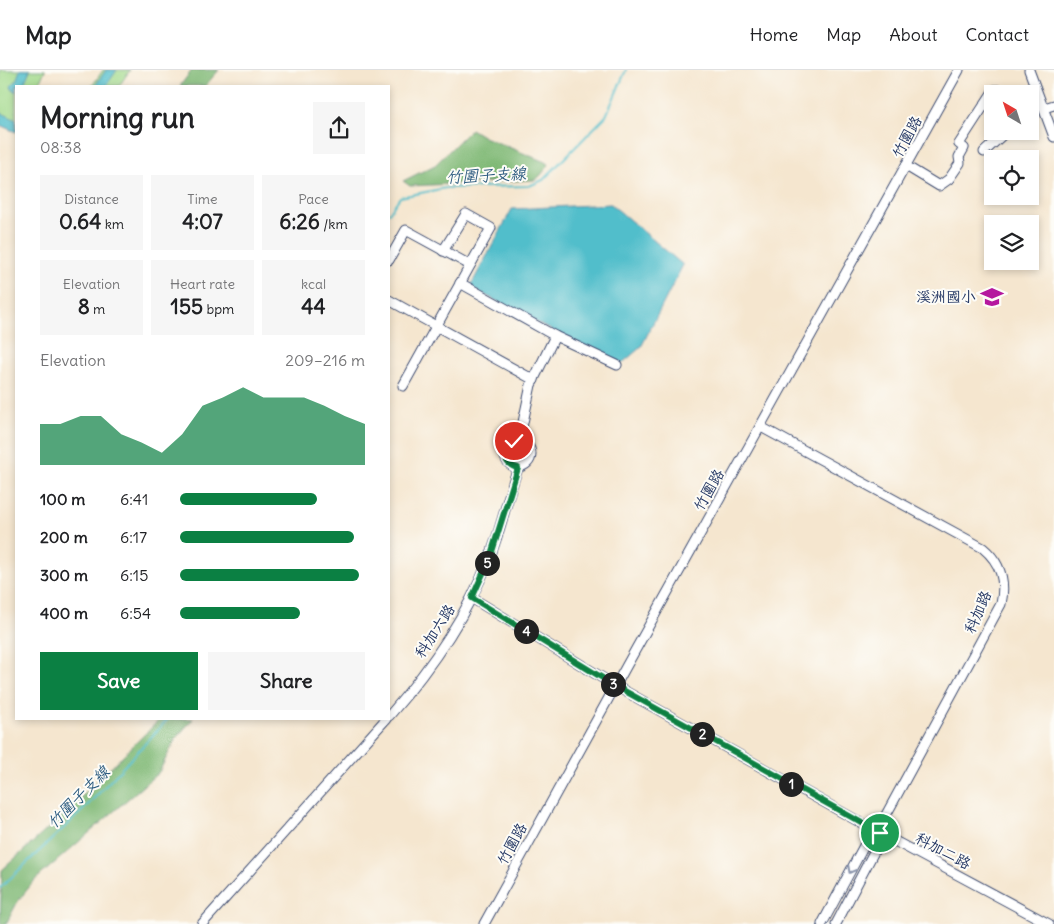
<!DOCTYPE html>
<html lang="en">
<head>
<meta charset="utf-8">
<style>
	:root { --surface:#fff; --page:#f6f6f6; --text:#202124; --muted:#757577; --line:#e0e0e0; --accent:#0b8043 }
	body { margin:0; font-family:Delius,"LXGW WenKai TC",sans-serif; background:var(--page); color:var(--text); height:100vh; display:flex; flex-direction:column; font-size:19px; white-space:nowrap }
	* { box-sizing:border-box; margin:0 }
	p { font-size:16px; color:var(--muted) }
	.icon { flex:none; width:28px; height:28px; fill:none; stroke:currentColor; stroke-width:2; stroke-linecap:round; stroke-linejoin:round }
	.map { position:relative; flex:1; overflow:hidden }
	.sheet { position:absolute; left:15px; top:15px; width:375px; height:635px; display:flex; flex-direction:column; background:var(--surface); border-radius:0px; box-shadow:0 2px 8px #0003 }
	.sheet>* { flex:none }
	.needle { width:32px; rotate:321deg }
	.tools { position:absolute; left:984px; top:15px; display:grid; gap:10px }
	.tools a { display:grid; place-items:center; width:55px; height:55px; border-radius:0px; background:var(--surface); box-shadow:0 2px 8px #0003; font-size:25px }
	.pin { position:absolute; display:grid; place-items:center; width:42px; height:42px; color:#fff; margin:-21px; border:2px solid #fff; border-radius:50%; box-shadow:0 1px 5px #0007 }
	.km { position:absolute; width:25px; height:25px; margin:-12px; border-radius:50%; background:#222; color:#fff; font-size:14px; line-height:25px; text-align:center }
	.round { display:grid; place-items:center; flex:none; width:52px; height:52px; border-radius:0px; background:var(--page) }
	.overview { display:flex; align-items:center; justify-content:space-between; height:85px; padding:0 25px }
	h1 { font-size:28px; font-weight:700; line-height:38px }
	.stats { display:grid; grid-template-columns:repeat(3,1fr); gap:8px; height:85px; padding:5px 25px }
	.stats div { display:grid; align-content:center; border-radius:0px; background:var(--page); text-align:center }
	.stats b { font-size:21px; font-weight:700 }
	.stats small { font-size:14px; font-weight:400 }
	.stats p { font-size:14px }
	.chart { height:140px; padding:10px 25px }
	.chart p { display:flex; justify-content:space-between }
	.chart svg { width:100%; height:90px; margin-top:5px; fill:var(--accent); opacity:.7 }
	.action { display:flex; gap:10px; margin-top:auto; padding:10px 25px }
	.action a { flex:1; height:58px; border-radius:0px; background:var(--accent); color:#fff; font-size:20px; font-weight:700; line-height:58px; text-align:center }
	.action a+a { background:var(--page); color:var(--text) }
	ul { padding:0 25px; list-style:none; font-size:16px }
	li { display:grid; grid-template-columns:80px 60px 1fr; align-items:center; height:38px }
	li i { height:12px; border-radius:6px; background:var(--accent) }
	header { display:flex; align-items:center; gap:30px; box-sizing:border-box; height:70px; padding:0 25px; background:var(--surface); border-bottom:1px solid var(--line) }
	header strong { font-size:24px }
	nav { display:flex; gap:28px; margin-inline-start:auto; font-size:18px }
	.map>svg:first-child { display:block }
	.green { fill:#a1d98a; stroke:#5e8474 }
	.forest { fill:#80b976; stroke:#4e746a }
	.water { fill:#51becb; stroke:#367694 }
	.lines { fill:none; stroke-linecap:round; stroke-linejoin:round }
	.stream { stroke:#51becb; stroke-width:2 }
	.minor-casing { stroke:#3c4a6f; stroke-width:11 }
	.minor { stroke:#fff; stroke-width:9 }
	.oneway { stroke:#8d97ae }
	.route-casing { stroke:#fff; stroke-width:10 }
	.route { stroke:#0b8043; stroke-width:6 }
	.labels { text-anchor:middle; stroke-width:4; stroke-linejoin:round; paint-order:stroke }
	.street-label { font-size:15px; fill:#1b2f5e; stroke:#fdfcf7 }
	.poi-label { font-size:15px; fill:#1b2f5e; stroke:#fdfcf7; text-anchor:end }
	.water-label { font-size:16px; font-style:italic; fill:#2b5a7f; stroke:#fdfcf7 }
</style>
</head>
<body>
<header>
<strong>Map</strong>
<nav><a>Home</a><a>Map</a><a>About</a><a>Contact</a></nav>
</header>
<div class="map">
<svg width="1054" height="854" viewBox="0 0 1054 854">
	<rect width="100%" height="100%" fill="#fdfcf7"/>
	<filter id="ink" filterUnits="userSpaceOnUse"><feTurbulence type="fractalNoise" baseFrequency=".02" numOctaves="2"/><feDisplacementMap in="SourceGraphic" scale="10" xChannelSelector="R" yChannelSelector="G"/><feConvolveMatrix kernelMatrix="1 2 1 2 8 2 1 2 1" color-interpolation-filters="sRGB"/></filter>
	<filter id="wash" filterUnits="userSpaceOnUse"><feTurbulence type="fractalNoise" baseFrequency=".0096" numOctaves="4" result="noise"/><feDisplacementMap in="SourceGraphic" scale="20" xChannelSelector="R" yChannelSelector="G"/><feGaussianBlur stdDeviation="1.12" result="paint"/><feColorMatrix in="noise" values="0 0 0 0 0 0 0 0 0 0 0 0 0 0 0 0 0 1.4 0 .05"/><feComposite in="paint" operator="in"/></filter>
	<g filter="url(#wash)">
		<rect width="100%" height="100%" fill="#f5e6cf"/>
		<g class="green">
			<polygon points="0,0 45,0 38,16 16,16 16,62 0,55"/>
			<polygon points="103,0 130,0 119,16 92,16"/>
			<circle cx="517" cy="386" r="9"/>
		</g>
		<g class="forest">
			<polygon points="192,0 219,0 205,16 180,16"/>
			<polygon points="471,59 484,67 545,92 549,95 540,106 535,110 410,116 403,111 435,95"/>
			<polygon points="160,649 193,649 176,668 159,702 35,810 18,831 6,854 0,854 2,800 61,747"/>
		</g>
		<g class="water">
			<polygon points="20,0 30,0 23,16 16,16 16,22 12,19 11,16 16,11"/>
			<polygon points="106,0 117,0 106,16 95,16"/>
			<polygon points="0,42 16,50 16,62 0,55"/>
			<polygon points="611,134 683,195 641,277 619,296 470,217 512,139"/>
		</g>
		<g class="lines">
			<g class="stream">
				<polyline points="389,143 400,127 446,118 529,116 543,110 606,46 626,0"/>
				<polyline points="0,818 84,739 168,649"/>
			</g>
		</g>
	</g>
	<g filter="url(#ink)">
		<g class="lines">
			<defs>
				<g id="minor">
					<polyline points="1029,0 1054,67"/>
					<polyline points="1044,38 1054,35"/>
					<polyline points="984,82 1007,61"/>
					<polyline points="906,96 939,116 949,109 960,93 959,87 964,78 959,74 994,20 998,20 1005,24"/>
					<polyline points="389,190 406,160 470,195"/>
					<polyline points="460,213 555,266 617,295"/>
					<polyline points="389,230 534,310"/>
					<polyline points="403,316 491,158 466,144 443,181"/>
					<path d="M761,357L983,478C1001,493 1006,511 1001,534L886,745L877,776L836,854"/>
					<circle cx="518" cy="384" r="13"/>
					<polyline points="519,371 531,315 555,266"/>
					<polyline points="472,528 614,615 865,755 1049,854"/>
					<path d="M389,646C430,599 466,548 489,489C501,460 507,428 518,398"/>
					<polyline points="202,854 386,649"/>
					<path d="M484,854C640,568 802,285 959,0"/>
					<polyline points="822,854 867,770 880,763"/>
				</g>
			</defs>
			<use href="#minor" class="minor-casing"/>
			<use href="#minor" class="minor"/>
		</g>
		<defs><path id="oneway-chevron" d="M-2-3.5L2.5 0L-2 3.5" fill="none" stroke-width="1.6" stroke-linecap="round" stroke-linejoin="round" transform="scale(1.25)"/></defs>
		<use class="oneway" href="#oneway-chevron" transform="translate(851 800) rotate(118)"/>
	</g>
	<g class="lines" filter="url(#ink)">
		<defs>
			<path id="route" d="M514,371C500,378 503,395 518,398L490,488L472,528L614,615L880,763"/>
		</defs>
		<use href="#route" class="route-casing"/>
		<use href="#route" class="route"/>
	</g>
	<defs>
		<symbol id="school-bare" viewBox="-9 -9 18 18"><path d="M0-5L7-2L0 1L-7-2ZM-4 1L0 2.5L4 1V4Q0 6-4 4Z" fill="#b5179e" stroke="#fdfcf7" stroke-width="2.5" paint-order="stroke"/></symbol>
	</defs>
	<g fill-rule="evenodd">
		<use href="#school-bare" x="976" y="211" width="32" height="32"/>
	</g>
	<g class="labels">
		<g class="street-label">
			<text transform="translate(907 67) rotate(-61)" y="5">竹圍路</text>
			<text transform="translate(709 420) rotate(-60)" y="5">竹圍路</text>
			<text transform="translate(978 542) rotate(-66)" y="5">科加路</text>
			<text transform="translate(435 561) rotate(-57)" y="5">科加六路</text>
			<text transform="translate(512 774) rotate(-61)" y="5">竹圍路</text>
			<text transform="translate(943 781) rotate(28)" y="5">科加二路</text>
		</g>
		<g class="poi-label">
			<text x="976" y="232">溪洲國小</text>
		</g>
		<g class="water-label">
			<text transform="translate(486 105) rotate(-3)" y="6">竹圍子支線</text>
			<text transform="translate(78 727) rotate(-45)" y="6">竹圍子支線</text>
		</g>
	</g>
</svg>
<div class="tools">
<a><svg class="needle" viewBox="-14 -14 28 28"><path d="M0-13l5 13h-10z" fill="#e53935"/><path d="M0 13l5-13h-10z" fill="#757577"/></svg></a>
<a><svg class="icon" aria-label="locate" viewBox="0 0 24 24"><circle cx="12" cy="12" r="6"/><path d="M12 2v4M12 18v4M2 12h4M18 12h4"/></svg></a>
<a><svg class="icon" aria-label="layers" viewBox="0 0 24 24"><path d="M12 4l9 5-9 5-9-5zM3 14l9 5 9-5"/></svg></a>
</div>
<div class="pin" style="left:880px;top:763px;background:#1e9e55"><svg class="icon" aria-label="arrive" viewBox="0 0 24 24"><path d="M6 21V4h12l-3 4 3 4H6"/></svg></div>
<div class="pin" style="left:514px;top:371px;background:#d93025"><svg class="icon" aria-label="check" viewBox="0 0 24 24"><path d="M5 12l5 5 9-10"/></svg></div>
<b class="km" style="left:791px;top:714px">1</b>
<b class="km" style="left:702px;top:664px">2</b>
<b class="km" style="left:613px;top:614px">3</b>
<b class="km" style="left:526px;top:561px">4</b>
<b class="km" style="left:487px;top:493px">5</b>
<section class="sheet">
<div class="overview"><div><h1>Morning run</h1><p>08:38</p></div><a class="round"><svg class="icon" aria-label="share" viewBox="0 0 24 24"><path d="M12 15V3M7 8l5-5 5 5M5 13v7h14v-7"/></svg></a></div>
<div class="stats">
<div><p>Distance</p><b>0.64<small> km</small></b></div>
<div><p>Time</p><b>4:07</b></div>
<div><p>Pace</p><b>6:26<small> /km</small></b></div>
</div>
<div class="stats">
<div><p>Elevation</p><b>8<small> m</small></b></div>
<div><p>Heart rate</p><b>155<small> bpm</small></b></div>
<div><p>kcal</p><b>44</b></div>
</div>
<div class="chart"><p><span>Elevation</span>209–216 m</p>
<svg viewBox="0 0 160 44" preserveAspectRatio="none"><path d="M0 44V24L10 24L20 20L30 20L40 29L50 33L60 38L70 29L80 15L90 11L100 6L110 11L120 11L130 11L140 15L150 20L160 24V44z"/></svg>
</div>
<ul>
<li><b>100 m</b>6:41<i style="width:74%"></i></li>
<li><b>200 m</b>6:17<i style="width:94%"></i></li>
<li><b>300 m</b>6:15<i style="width:97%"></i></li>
<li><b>400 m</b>6:54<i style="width:65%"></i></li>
</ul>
<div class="action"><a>Save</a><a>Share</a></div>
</section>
</div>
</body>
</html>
